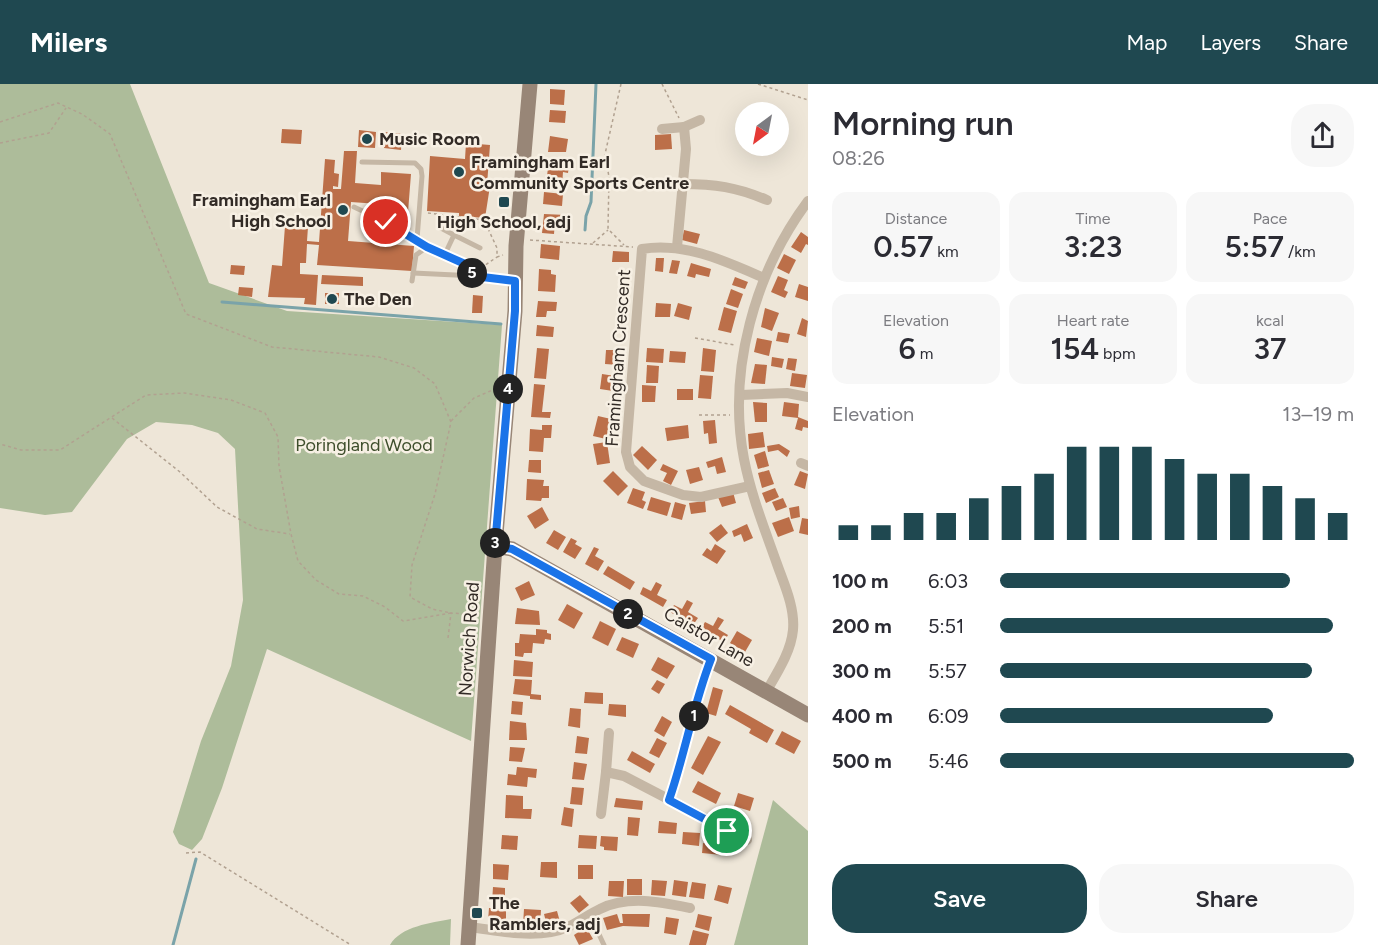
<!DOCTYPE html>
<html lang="en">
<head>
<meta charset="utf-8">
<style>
	:root { --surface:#fff; --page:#f7f7f7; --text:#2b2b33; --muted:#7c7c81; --accent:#1f4850 }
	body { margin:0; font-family:Figtree,sans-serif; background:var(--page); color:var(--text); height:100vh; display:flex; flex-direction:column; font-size:22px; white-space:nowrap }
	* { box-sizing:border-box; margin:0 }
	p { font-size:20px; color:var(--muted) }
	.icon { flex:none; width:33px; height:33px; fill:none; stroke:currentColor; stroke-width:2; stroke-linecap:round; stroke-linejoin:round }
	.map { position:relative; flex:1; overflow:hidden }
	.side { display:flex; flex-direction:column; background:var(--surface); width:570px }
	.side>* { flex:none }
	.needle { width:39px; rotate:212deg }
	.controls { position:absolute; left:735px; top:18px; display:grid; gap:12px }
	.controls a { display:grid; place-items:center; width:54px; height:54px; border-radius:50%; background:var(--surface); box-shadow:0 6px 24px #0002; font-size:30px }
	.pin { position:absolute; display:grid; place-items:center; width:51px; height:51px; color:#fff; margin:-26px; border:3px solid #fff; border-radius:50%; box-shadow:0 2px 6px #0007 }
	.km { position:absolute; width:30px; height:30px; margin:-15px; border-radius:50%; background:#222; color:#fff; font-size:16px; line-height:30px; text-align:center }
	.round { display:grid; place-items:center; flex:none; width:63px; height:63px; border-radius:24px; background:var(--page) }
	.head { display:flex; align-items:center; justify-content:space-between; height:102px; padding:0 24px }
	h1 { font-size:33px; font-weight:600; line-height:45px }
	.stats { display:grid; grid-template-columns:repeat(3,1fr); gap:9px; height:102px; padding:6px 24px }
	.stats div { display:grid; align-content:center; border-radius:15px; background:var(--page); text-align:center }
	.stats b { font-size:30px; font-weight:600 }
	.stats small { font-size:16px; font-weight:400 }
	.stats p { font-size:16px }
	.chart { height:168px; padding:12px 24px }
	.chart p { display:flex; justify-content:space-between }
	.chart svg { width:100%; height:108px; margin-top:6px; stroke:var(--accent); stroke-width:6 }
	.primary-button { display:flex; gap:12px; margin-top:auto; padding:12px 24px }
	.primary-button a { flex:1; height:69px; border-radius:24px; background:var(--accent); color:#fff; font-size:24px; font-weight:600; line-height:69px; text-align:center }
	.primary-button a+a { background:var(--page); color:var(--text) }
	ul { padding:0 24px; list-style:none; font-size:20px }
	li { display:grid; grid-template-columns:96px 72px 1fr; align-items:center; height:45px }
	li i { height:15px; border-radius:8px; background:var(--accent) }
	header { display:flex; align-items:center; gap:36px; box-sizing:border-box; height:84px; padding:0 30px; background:var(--accent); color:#fff }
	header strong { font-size:28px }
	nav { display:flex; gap:33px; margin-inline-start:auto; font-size:21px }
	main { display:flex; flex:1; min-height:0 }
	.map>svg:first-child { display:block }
	.green { fill:#adbc9a }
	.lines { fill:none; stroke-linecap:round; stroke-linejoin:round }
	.stream { stroke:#7aa3a9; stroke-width:3 }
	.building { fill:#bc6f49 }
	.path { stroke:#b1a190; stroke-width:1.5; stroke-dasharray:3 3; stroke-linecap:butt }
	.lane { stroke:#c5b7a5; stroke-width:5 }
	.street { stroke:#c5b7a5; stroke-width:10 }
	.secondary { stroke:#988677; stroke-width:15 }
	.route-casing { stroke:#fff; stroke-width:12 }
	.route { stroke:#1a73e8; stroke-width:8 }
	.poi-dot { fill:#1f4850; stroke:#f7f0e4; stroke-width:2 }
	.labels { text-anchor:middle; stroke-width:5; stroke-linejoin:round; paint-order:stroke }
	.poi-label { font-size:18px; font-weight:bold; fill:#322b26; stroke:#f7f0e4; text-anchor:start }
	.street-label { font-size:18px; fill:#322b26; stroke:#f7f0e4 }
	.park-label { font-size:18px; fill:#3e4e2c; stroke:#f7f0e4 }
</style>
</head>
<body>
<header>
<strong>Milers</strong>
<nav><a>Map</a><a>Layers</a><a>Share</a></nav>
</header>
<main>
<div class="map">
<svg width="808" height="861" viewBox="0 0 808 861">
	<rect width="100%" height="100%" fill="#eee6d8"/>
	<g class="green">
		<polygon points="0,0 130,0 209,199 287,227 502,241 471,657 267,565 222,704 202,755 192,766 179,760 173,748 201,657 231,582 243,516 235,365 218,349 192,341 156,338 127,355 72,428 45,431 0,424"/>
		<polygon points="773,716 808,747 808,861 734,861"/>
		<path d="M451,835L450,861H390C401,842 431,839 451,835Z"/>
	</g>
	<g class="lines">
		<g class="stream">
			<polyline points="585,146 586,132 591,118 596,0"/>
			<polyline points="222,218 501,240"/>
			<polyline points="173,861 196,775"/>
		</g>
	</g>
	<g class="building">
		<polygon points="550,5 565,6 564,21 550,20"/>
		<polygon points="550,26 566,27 565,39 549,38"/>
		<polygon points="282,45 302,46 301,60 281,59"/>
		<polygon points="359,46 376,48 375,64 358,63"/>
		<polygon points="385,48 402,50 401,66 384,64"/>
		<polygon points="671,50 672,65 655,66 655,51"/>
		<polygon points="550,52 568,55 566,68 548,68"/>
		<polygon points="466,59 490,61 487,101 490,102 485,134 459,132 459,129 427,127 430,72 465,75"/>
		<polygon points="344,67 357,67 355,99 381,101 381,88 411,90 408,128 392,127 392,121 351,118 348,157 414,162 412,187 317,181 319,161 307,160 306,179 300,179 300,190 318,191 316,221 304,220 305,214 268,213 272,181 282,182 285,142 308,143 307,157 319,158 325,75 335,76 334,89 339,90 338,103 333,102 333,105 341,105"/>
		<polygon points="549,76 564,77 564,81 569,81 568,89 563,88 562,102 546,100"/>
		<polygon points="544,108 563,110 562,122 543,120"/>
		<polygon points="544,130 566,131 565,138 555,137 554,150 542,149"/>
		<polygon points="684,146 700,150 697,160 682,156"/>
		<polygon points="801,148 808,153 808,161 806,160 801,169 791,163"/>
		<polygon points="541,160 560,162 559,176 540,174"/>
		<polygon points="613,167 629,168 629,178 612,178"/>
		<polygon points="784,170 796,176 789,190 777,184"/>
		<polygon points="656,174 664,174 663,188 655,187"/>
		<polygon points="672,176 680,177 677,190 669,189"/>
		<polygon points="691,179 711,185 709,193 696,190 695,194 687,192"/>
		<polygon points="231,181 245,182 244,191 230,190"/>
		<polygon points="539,185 551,186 551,190 556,191 555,208 538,207"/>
		<polygon points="322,191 363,193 363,202 321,200"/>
		<polygon points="778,192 788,196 784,206 788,208 785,214 771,208"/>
		<polygon points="735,193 748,198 745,205 732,201"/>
		<polygon points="799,200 808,203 808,217 795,213"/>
		<polygon points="239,203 253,204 252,213 238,211"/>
		<polygon points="731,205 743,210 738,224 726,220"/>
		<rect x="325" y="209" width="14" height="11"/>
		<polygon points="473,211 483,212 482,229 472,229"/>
		<polygon points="538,217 557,218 556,227 547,227 546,233 536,233"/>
		<polygon points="656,219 671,220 670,233 655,233"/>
		<polygon points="678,219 692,223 689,236 674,232"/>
		<polygon points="724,223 737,227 731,249 718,246"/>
		<polygon points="765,224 779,229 772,247 761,243"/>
		<polygon points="802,234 808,237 806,253 797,250"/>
		<polygon points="537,241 554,243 553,253 536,252"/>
		<polygon points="778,248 790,250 788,259 776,257"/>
		<polygon points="757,254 772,257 769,272 754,268"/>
		<polygon points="537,264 549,265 546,295 534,294"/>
		<polygon points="647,264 664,265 663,279 646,278"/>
		<polygon points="703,264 716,266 714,288 701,287"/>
		<polygon points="606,266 619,266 619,281 605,280"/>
		<polygon points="670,267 686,268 685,279 669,278"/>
		<polygon points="772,273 784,275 782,284 771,282"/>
		<polygon points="788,274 797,275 795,287 786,285"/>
		<polygon points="755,280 767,281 765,300 751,299"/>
		<polygon points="647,281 659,282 658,299 646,299"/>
		<polygon points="792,289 807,291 805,304 790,302"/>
		<polygon points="602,290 615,292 613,307 600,305"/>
		<polygon points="700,291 713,292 711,315 698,314"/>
		<polygon points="534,300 545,301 542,328 551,328 550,334 531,333"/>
		<polygon points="642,301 656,302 655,318 642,318"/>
		<rect x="677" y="305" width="16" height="11"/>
		<polygon points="753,318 767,319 767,338 755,338"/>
		<polygon points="784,318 799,320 798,333 808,337 808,344 803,343 802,347 795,345 798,334 782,332"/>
		<polygon points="598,332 611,335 606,355 593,352"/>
		<polygon points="715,336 717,359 709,360 708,349 704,350 703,337"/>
		<polygon points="542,341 552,341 551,354 544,354 543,368 529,367 530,345 542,346"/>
		<polygon points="688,341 689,354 667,357 665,344"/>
		<polygon points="763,348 765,363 749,365 748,350"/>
		<polygon points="607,358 610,379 597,381 593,360"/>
		<polygon points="779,360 790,367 787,373 778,366 768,368 767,362"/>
		<polygon points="642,362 657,376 648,386 633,371"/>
		<polygon points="765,367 769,382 758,385 754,371"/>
		<polygon points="722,373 726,388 717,390 715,382 708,384 706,378"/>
		<polygon points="529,376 541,376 541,389 528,388"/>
		<polygon points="663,380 678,387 671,401 663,397 667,389 660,386"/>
		<polygon points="699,383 703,396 690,400 686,386"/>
		<polygon points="769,386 774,400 762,404 758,389"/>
		<polygon points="613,387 628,402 618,412 603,397"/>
		<polygon points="800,387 808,390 805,405 794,401"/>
		<polygon points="527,395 544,396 543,402 549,402 549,414 542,414 541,417 526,416"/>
		<polygon points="633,404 645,408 642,416 646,418 643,425 627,419"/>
		<polygon points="775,404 779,413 766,419 762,409"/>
		<polygon points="733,408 736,419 722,423 718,413"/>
		<polygon points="651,413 671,419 667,432 647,426"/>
		<polygon points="783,414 787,423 776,427 772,418"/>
		<polygon points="705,417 706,428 691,430 689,419"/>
		<polygon points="675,418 686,421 682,436 671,433"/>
		<polygon points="799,422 800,433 791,435 789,424"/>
		<polygon points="542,423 549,436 535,445 527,432"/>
		<polygon points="789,433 794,447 778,453 772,439"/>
		<polygon points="802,434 808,435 808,451 799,449"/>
		<polygon points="721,440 728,449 717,458 709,449"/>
		<polygon points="747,440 753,454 744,458 741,450 734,453 732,447"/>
		<polygon points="554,446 566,453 558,466 546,459"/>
		<polygon points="571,454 577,457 575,460 582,464 575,475 563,468"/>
		<polygon points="715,460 726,467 717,480 702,471 707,464 711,467"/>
		<polygon points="594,463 599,465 595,472 604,477 598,487 585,480"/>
		<polygon points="608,482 635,498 630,506 603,490"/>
		<polygon points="529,497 535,511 521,517 515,504"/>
		<polygon points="656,498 662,501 657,511 667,516 663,523 640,510 643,503 651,507"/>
		<polygon points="687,516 693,519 688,528 698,534 693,541 670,528 674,521 682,525"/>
		<polygon points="567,520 583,529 574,545 558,536"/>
		<polygon points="517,524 539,527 540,541 515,540"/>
		<polygon points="718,533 724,536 718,545 728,551 724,558 701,545 705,538 713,542"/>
		<polygon points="600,537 616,545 608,562 592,554"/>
		<polygon points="536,545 547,546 547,549 551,550 551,556 545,555 544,560 533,559 532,569 524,569 523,573 515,572 515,559 519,559 520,550 536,551"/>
		<polygon points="737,547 752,556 745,568 730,559"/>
		<polygon points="622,553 639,560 633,574 616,566"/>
		<polygon points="658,573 675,582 667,595 651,586"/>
		<polygon points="514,576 533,578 532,593 513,592"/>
		<polygon points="515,595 532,596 531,610 541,611 541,616 530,615 530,612 513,610"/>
		<polygon points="657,596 665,600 659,610 651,605"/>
		<polygon points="713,603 723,606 716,632 706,629"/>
		<polygon points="585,608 603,609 603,620 584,619"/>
		<polygon points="512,617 523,618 522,631 511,630"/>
		<polygon points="609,620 626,621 626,633 608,631"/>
		<polygon points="730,621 774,646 767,659 749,649 751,645 725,630"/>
		<polygon points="570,624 581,625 580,644 568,642"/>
		<polygon points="662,632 672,638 664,653 654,647"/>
		<polygon points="510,637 526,639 527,656 509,656"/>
		<polygon points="782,647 801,657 794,670 775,660"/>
		<polygon points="577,652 589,654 587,670 575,669"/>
		<polygon points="708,652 721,658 703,691 691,684"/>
		<polygon points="657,654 667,659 659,674 649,669"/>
		<polygon points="510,663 525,664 522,678 509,677"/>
		<polygon points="632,667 655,680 650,689 627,676"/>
		<polygon points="574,678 587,680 584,696 572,695"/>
		<polygon points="517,683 537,685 536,694 528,693 527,703 507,701 508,690 516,691"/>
		<polygon points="698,697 721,709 716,720 692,708"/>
		<polygon points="572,703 584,704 582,721 570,720"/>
		<polygon points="738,709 754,714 750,727 734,722"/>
		<polygon points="506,711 523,712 523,725 532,725 531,735 505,734"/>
		<polygon points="616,714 643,717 642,726 614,723"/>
		<polygon points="564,723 574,725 572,743 561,741"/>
		<polygon points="628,733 640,734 638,752 627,751"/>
		<polygon points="659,737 677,739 676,750 658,749"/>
		<polygon points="683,748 700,749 699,762 682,760"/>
		<polygon points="502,751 518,752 517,766 501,765"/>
		<polygon points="579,751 597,752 596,765 578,764"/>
		<polygon points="601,752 618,753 617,767 604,766 604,763 600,762"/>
		<polygon points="703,759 723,761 722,771 702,769"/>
		<polygon points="541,778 557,778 557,794 540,793"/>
		<polygon points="493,780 509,781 508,796 493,795"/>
		<rect x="578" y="781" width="15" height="14"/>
		<rect x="627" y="795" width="15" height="16"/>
		<polygon points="652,796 667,797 665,812 651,811"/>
		<polygon points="674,796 688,798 686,813 672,811"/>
		<polygon points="609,797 624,797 623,813 608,812"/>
		<polygon points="692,798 706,800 704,815 689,813"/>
		<polygon points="718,801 732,804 728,820 714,816"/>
		<polygon points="493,803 505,804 505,818 492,818"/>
		<polygon points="580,811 589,821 579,829 570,819"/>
		<polygon points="489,824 506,824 506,837 488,837"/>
		<polygon points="524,825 541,826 540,842 523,841"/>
		<polygon points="557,827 560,838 547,842 544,830"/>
		<polygon points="617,830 620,839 623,839 622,830 650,830 649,843 623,842 607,846 603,834"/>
		<polygon points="698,830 712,833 709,847 695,843"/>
		<polygon points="666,833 679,835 676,851 664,849"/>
		<polygon points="586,843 593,855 579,861 574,851"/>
		<polygon points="693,846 709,850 706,861 689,861"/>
	</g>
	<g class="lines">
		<g class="path">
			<polyline points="621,0 605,70 609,93 608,145 624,161"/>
			<polyline points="662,0 679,34"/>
			<polyline points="758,0 808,16"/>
			<polyline points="0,38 58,19 82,30 110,50 186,230 272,263 379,273 414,284 435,300 451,338 435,410 412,481 410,513 432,525 451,529 403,537 385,523 363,512 339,510 316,496 298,477 291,450 279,382 278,353 265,329 231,316 184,309 146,311 60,366 21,366 0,360"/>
			<polyline points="0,59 49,49 66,24"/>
			<polyline points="428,129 484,136 497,164 497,173 503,171"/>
			<polyline points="530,156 633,163"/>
			<polyline points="593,159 608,146"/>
			<polyline points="481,184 497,173"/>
			<polyline points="695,254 735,261"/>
			<polyline points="699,331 730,331"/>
			<polyline points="112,334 180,388 217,423 257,445 290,450"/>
			<polyline points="451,337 474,314 495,305"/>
			<polyline points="448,554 451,529 478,531"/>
			<polyline points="186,769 200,768 351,861"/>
		</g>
		<g class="lane">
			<polyline points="362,78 415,79 421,85 422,92 417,155"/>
			<polyline points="354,123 386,138 427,163"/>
			<polyline points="439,143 454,151"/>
			<polyline points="445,170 454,151 480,164"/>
			<polyline points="413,189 476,192 513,197"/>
			<polyline points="412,197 416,171 427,163 465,180 474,192"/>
			<polyline points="590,831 604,861"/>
		</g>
		<g class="street">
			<polyline points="684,43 700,36"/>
			<polyline points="662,45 684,43 686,65 677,163"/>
			<path d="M682,100C715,100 736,103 767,116"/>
			<polyline points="741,311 787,309 808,313"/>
			<polyline points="801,379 808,382"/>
			<path d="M750,402L701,413L683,411L644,397L630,383L626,368L642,165C685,158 725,177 764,194"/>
			<path d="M766,608C777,589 791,568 793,546C795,523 784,500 777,480C765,446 751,411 744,375C727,287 755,188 808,117"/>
			<polyline points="609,649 606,688 624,692 747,756"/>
			<path d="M669,716C685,670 693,621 711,575"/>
			<polyline points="601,730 606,688"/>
			<polyline points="727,747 735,733"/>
			<path d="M469,843C495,846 524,853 551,848C571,845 583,833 600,825C628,811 661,818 690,824"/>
		</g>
		<g class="secondary">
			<polyline points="495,462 512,465 808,631"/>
			<polyline points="468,861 495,462 515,227 516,162 530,0"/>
		</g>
	</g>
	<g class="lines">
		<defs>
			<path id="route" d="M386,138L427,163L465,180L474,192L515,197V227L495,462L512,465L711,575C693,621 685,670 669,716L727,747"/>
		</defs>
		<use href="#route" class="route-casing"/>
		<use href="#route" class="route"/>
	</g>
	<g class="poi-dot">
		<circle cx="367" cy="55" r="6"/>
		<circle cx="459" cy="88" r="6"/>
		<rect x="498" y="112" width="12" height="12" rx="3"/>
		<circle cx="343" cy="126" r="6"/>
		<circle cx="332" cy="215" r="6"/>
		<rect x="471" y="823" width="12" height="12" rx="3"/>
	</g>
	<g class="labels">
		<g class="poi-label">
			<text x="379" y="61">Music Room</text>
			<text x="471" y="84">Framingham Earl<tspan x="471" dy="21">Community Sports Centre</tspan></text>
			<text x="331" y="122" text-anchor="end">Framingham Earl<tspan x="331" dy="21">High School</tspan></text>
			<text x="504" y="144" text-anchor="middle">High School, adj</text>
			<text x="344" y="221">The Den</text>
			<text x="489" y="825">The<tspan x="489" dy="21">Ramblers, adj</tspan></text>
		</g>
		<g class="street-label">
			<text transform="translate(618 274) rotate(-86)" y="6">Framingham Crescent</text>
			<text transform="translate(709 553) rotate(30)" y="6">Caistor Lane</text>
			<text transform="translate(469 555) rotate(-86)" y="6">Norwich Road</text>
		</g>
		<g class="park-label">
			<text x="364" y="367">Poringland Wood</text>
		</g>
	</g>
</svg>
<div class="controls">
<a><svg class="needle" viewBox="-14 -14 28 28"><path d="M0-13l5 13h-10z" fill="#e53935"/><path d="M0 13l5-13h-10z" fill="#7c7c81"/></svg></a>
</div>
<div class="pin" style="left:727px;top:747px;background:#1e9e55"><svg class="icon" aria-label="arrive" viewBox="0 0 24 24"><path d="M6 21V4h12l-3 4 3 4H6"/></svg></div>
<div class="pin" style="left:386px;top:138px;background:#d93025"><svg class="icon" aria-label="check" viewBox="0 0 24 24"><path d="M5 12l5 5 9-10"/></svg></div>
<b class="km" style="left:694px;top:632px">1</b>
<b class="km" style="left:628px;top:530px">2</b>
<b class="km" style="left:495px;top:459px">3</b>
<b class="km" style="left:508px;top:305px">4</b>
<b class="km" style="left:472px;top:189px">5</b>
</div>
<section class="side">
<div class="head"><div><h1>Morning run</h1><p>08:26</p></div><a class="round"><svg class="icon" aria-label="share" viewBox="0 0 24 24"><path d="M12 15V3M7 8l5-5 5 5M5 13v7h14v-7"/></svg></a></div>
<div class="stats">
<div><p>Distance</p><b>0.57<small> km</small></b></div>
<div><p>Time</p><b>3:23</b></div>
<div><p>Pace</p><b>5:57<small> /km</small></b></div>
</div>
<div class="stats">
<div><p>Elevation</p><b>6<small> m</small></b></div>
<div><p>Heart rate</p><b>154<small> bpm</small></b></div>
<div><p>kcal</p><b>37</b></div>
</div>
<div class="chart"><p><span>Elevation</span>13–19 m</p>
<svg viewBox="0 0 160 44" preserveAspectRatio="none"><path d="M5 44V38M15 44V38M25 44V33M35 44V33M45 44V27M55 44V22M65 44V17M75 44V6M85 44V6M95 44V6M105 44V11M115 44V17M125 44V17M135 44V22M145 44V27M155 44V33"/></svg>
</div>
<ul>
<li><b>100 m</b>6:03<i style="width:82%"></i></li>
<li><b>200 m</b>5:51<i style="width:94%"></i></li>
<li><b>300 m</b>5:57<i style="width:88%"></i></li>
<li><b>400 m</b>6:09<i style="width:77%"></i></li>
<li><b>500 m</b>5:46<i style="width:100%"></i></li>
</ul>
<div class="primary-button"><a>Save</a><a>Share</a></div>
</section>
</main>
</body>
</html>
